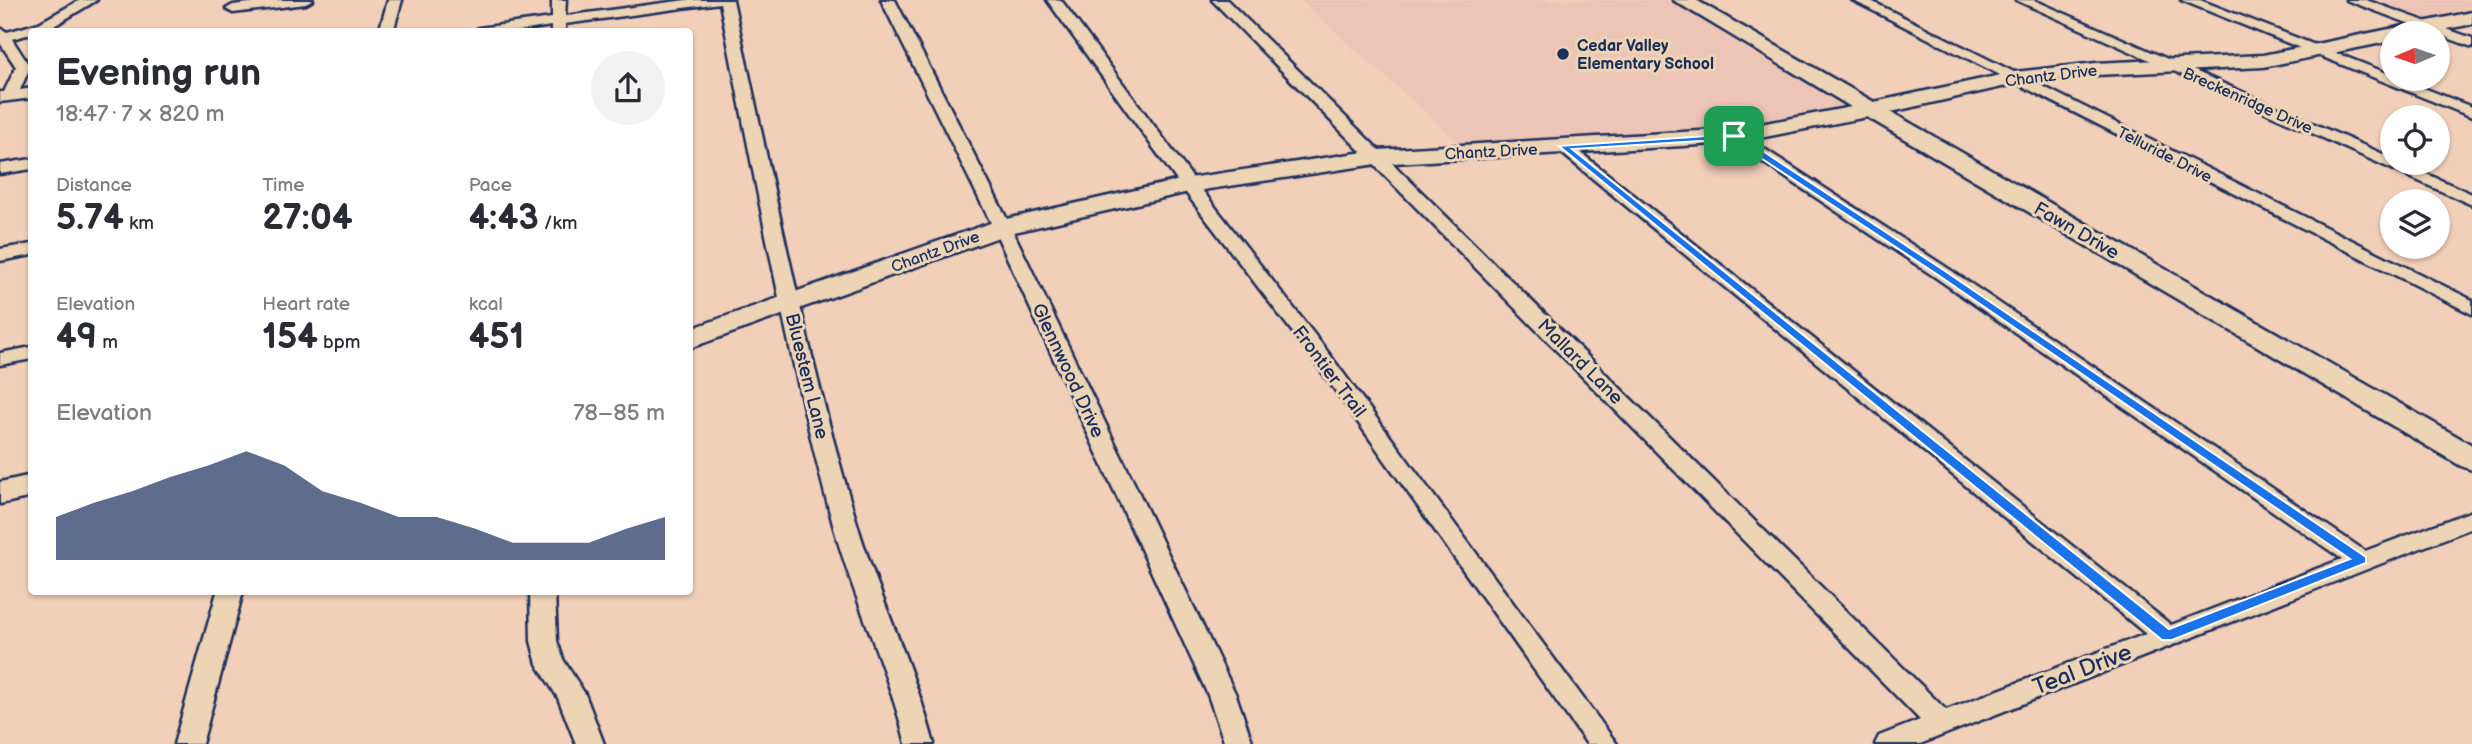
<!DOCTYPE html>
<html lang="en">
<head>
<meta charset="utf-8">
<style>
	:root { --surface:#fff; --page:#f2f2f3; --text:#2b2b33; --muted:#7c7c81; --accent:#1b2f5e }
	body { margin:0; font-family:"Balsamiq Sans",sans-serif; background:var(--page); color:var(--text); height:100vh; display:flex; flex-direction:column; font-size:26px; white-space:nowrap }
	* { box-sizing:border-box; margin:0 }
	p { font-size:23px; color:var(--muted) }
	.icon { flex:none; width:38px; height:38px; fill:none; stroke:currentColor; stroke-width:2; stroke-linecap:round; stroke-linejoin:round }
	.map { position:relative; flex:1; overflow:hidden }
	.panel { position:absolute; left:28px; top:28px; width:665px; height:567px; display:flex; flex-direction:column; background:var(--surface); border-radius:7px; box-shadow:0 2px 5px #0004 }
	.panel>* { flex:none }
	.needle { width:46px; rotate:268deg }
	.fabs { position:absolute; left:2380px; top:21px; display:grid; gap:14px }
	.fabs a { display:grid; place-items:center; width:70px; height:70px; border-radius:50%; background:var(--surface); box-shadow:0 2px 5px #0004; font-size:35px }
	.pin { position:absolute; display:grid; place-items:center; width:60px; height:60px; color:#fff; margin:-30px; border-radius:14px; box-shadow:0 4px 10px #0006 }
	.round { display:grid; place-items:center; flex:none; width:74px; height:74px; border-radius:37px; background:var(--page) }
	.summary { display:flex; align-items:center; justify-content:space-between; height:119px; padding:0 28px }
	h1 { font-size:38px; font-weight:600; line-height:52px }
	.stats { display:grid; grid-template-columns:repeat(3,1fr); gap:10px; height:119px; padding:7px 28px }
	.stats div { display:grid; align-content:center }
	.stats b { font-size:35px; font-weight:600 }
	.stats small { font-size:19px; font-weight:400 }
	.stats p { font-size:19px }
	.chart { height:196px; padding:14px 28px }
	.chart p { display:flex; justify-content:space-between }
	.chart svg { width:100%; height:126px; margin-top:7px; fill:var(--accent); opacity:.7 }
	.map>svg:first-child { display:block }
	.built { fill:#edc5b6 }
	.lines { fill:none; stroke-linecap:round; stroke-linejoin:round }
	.street-casing { stroke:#1b2f5e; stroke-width:5 }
	.secondary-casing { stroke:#1b2f5e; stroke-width:5 }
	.street { fill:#edd4b5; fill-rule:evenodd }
	.secondary { fill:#edd4b5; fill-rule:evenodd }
	.route { fill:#1a73e8; stroke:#fff; stroke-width:2; fill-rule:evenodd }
	.poi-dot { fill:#1b2f5e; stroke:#edd4b5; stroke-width:2.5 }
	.labels { text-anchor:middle; stroke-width:6; stroke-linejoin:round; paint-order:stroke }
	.far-poi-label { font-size:16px; font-weight:bold; fill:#1b2f5e; stroke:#edd4b5; text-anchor:start }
	.far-street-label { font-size:16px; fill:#1b2f5e; stroke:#edd4b5 }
	.street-label { font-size:19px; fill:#1b2f5e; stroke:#edd4b5 }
	.near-street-label { font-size:23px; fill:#1b2f5e; stroke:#edd4b5 }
</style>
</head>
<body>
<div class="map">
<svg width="2472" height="744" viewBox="0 0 2472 744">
	<rect width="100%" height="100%" fill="#f2cfb8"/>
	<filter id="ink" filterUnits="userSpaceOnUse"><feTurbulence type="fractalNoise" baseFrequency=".0143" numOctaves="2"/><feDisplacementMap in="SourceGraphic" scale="14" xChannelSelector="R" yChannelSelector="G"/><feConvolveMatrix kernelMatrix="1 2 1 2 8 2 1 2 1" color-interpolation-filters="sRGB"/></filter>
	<g filter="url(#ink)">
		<g class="built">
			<polygon points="1300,0 1674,0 1859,108 1705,135 1465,148"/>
			<polygon points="2366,0 2472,0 2472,12 2426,21"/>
		</g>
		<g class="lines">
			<defs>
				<g id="street">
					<polygon points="80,0 97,0 49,29 12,39 30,67 20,90 32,88 32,98 0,102 0,92 4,92 16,67 0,43 0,28 7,32 39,23"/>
					<polygon points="273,0 313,0 306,4 233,13 226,9 233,5"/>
					<polygon points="388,0 402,0 393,32 379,32"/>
					<path d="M552,0H566L565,16L686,0H733C771,173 805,349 856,520C878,596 914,667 934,744H906C887,666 851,594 831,517C786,348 754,175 720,3L565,24V32H551V26L514,32H472L479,28L552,18Z"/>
					<polygon points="881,0 895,0 1011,227 1236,695 1253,744 1225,744 1208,695 993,227"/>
					<polygon points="1047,0 1061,0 1195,181 1324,347 1617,744 1587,744 1310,355 1183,189"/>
					<polygon points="1212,0 1227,0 1946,710 2146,634 1558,150 1558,144 1570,144 2171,625 2342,559 1935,277 1728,139 1728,133 1740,133 1949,269 2365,551 2472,511 2472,528 1920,744 1875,744 1879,736 1920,720"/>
					<polygon points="1852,0 1869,0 2472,300 2472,314"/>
					<polygon points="2016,0 2034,0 2392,158 2392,163 2402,163 2472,194 2472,205"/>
					<polygon points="2181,0 2200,0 2392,75 2392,79 2401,79 2472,107 2472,117"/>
					<polygon points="2346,0 2366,0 2472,38 2472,47"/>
					<polygon points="32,159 32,169 0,174 0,164"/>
					<polygon points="32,244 32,255 0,261 0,249"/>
					<polygon points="32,347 32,359 0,365 0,353"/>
					<polygon points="217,592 243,592 202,744 174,744"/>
					<polygon points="530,592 555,592 557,641 564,661 585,694 604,744 576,744 558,698 537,664 531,641"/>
				</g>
				<g id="secondary">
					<polygon points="1673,0 1696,0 1874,102 2015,72 2096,63 2263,55 2472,12 2472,24 2428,33 2392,33 2392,41 2263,67 2096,75 2015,84 1891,112 2472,445 2472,470 2461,466 1867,117 1734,143 1377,164 1189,192 1010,233 690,348 690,329 993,222 1189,178 1377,150 1734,129 1851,107"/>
					<polygon points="32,475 32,497 0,504 0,482"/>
				</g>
			</defs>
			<use href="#street" class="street-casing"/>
			<use href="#secondary" class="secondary-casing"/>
			<use href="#street" class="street"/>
			<use href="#secondary" class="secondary"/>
		</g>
	</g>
	<path class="route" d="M1737,134L1945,271L2366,557V563L2172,640H2162L1559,146ZM1732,139L1938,275L2350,559L2169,629L1572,149Z"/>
	<circle class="poi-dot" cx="1563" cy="54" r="7"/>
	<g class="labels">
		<g class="far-poi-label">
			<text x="1577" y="51">Cedar Valley<tspan x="1577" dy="18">Elementary School</tspan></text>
		</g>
		<g class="far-street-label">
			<text transform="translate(2051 75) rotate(-7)" y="6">Chantz Drive</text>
			<text transform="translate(2248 100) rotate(24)" y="6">Breckenridge Drive</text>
			<text transform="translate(1491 151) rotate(-3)" y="6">Chantz Drive</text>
			<text transform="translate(2165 154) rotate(27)" y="6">Telluride Drive</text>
			<text transform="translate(935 251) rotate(-20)" y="6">Chantz Drive</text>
		</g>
		<g class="street-label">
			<text transform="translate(2077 230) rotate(30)" y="7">Fawn Drive</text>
			<text transform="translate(1581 361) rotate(45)" y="7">Mallard Lane</text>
			<text transform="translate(1069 370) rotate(65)" y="7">Glennwood Drive</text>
			<text transform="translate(1330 371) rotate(53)" y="7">Frontier Trail</text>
			<text transform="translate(808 376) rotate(76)" y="7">Bluestem Lane</text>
		</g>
		<g class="near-street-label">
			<text transform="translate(2082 669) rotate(-21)" y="8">Teal Drive</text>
		</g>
	</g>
</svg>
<div class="fabs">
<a><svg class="needle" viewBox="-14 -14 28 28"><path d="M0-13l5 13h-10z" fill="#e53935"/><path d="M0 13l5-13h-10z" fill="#7c7c81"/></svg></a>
<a><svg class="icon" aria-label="locate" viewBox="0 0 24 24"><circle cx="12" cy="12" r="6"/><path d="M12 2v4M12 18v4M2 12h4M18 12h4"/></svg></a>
<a><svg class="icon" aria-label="layers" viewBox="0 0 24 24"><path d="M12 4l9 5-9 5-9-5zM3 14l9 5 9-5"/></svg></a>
</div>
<div class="pin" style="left:1734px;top:136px;background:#1e9e55"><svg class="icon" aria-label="arrive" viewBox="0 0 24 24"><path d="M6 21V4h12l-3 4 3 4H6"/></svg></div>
<section class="panel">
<div class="summary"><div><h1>Evening run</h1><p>18:47 · 7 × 820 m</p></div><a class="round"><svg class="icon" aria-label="share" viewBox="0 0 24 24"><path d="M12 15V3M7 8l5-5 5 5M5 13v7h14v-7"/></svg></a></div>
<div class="stats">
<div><p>Distance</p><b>5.74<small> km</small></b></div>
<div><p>Time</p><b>27:04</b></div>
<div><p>Pace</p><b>4:43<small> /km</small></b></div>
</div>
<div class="stats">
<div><p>Elevation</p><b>49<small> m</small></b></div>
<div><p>Heart rate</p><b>154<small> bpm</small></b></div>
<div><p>kcal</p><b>451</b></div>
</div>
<div class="chart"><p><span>Elevation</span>78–85 m</p>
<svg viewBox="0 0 160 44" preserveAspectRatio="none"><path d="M0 44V29L10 24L20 20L30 15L40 11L50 6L60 11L70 20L80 24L90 29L100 29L110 33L120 38L130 38L140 38L150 33L160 29V44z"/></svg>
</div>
</section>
</div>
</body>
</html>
